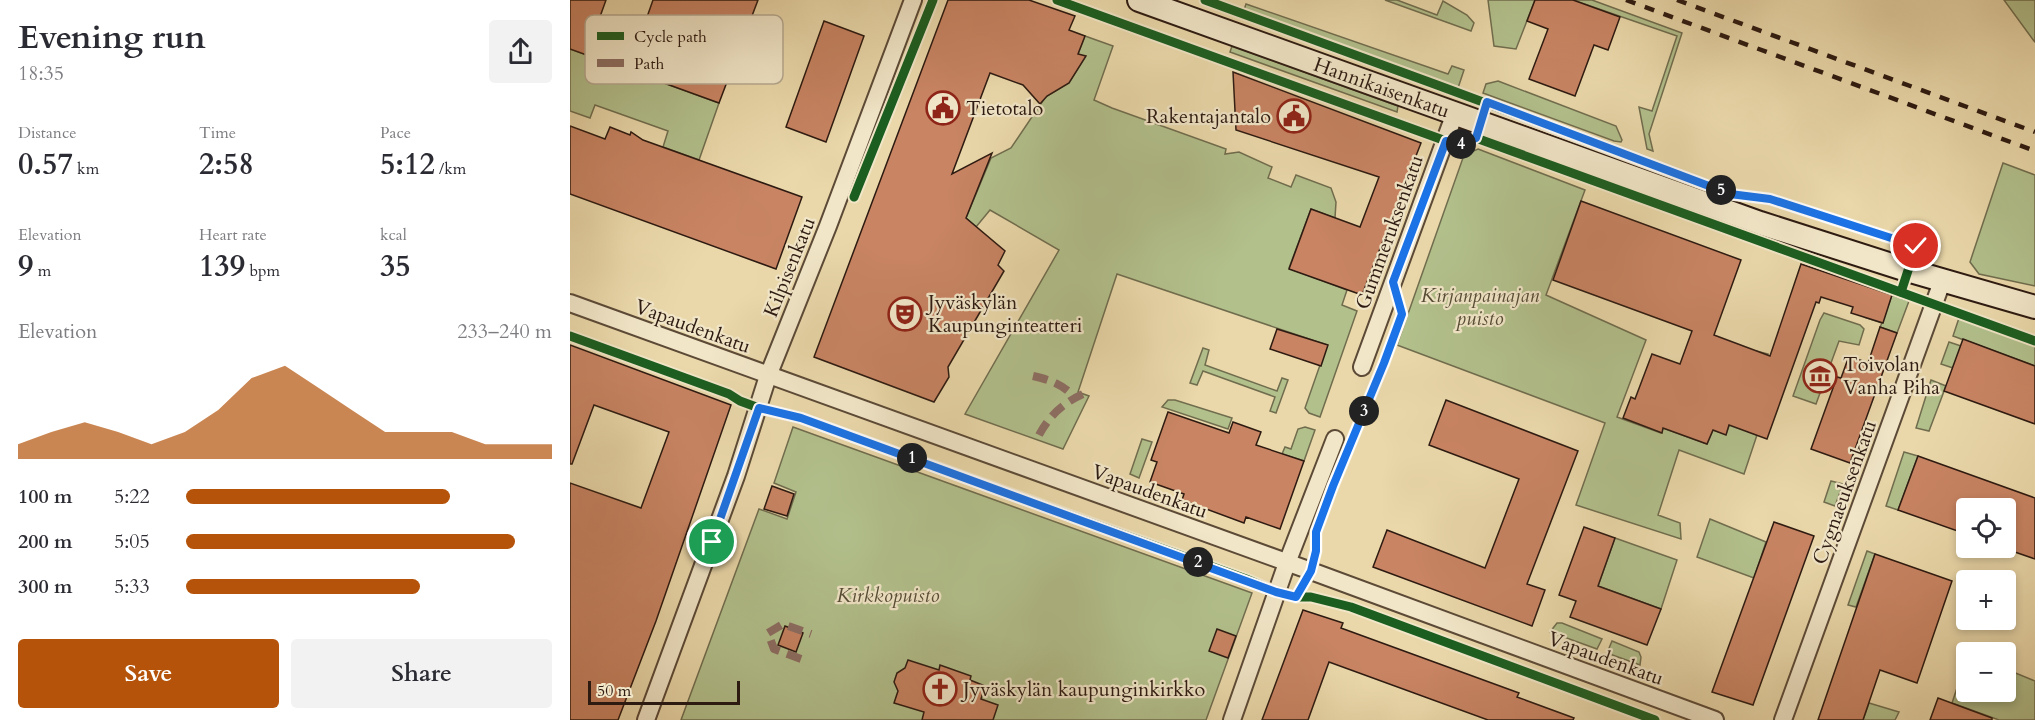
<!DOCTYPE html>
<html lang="en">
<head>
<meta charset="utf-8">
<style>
	:root { --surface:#fff; --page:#f2f2f3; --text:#2b2b33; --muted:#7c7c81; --accent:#b45309 }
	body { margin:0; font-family:Cardo,serif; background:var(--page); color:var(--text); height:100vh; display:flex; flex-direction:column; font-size:22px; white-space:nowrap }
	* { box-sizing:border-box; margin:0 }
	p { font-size:20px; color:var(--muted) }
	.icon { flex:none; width:33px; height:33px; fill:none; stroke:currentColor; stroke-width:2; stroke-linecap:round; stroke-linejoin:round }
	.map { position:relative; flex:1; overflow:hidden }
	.details { display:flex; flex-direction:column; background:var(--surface); width:570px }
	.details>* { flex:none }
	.controls { position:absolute; left:1386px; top:498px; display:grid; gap:12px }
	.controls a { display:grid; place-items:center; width:60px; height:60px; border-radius:6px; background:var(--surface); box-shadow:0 3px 9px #0003; font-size:30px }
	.scale { position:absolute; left:18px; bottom:15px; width:152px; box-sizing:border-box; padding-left:6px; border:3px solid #2d1a11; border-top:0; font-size:16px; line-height:21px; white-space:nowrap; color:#2d1a11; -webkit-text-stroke:4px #f1e6c8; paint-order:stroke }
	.pin { position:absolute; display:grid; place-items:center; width:51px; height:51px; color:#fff; margin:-26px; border:3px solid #fff; border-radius:50%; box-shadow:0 2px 6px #0007 }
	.km { position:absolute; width:30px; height:30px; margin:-15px; border-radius:50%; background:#222; color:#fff; font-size:16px; line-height:30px; text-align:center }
	.round { display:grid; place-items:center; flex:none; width:63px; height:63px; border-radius:6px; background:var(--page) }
	.headline { display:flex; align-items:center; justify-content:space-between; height:102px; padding:0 18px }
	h1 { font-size:33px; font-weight:800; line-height:45px }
	.figures { display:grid; grid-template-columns:repeat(3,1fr); gap:9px; height:102px; padding:6px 18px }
	.figures div { display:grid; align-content:center }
	.figures b { font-size:30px; font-weight:800 }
	.figures small { font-size:16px; font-weight:400 }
	.figures p { font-size:16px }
	.chart { height:168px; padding:12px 18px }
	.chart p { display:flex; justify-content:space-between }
	.chart svg { width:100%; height:108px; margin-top:6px; fill:var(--accent); opacity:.7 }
	.primary-button { display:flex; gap:12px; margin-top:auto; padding:12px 18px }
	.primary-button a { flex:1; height:69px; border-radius:6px; background:var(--accent); color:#fff; font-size:24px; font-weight:800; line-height:69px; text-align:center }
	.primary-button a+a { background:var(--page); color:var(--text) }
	ul { padding:0 18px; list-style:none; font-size:20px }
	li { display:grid; grid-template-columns:96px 72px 1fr; align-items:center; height:45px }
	li i { height:15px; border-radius:8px; background:var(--accent) }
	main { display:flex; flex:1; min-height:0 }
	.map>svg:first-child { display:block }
	.green { fill:#b2c08c; stroke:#706d4e; stroke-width:1.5 }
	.building { fill:#c88463; stroke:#2d1a11; stroke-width:1.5 }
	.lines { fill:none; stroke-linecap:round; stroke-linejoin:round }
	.minor-casing { stroke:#5c4a37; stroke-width:20 }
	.secondary-casing { stroke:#2d1a11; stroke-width:26 }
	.minor { stroke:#f1e6c8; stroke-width:16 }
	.secondary { stroke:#f1e6c8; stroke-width:22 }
	.rail { stroke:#2d1a11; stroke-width:4.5; stroke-dasharray:10 10; stroke-linecap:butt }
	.quiet { stroke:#8d6e63; stroke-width:8; stroke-dasharray:15 8; stroke-linecap:butt }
	.cycleway-casing { stroke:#f1e6c8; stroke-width:13 }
	.cycleway { stroke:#1b5e20; stroke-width:9 }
	.route-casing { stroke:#fff; stroke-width:12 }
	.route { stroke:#1a73e8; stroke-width:8 }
	.labels { text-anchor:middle; stroke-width:4.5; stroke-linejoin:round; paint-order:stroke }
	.street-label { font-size:20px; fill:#2d1a11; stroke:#f1e6c8 }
	.poi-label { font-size:20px; fill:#2d1a11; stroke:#f1e6c8; text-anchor:start }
	.park-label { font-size:20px; font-style:italic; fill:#554c36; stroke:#f1e6c8 }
	.key { fill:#f1e6c8; stroke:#b6a991; stroke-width:1.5 }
	.key-label { font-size:16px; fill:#2d1a11 }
</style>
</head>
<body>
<main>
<section class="details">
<div class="headline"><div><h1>Evening run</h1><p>18:35</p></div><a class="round"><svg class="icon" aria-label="share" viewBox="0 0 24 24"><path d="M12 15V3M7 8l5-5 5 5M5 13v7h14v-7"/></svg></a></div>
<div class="figures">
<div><p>Distance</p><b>0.57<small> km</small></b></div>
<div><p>Time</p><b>2:58</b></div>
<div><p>Pace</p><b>5:12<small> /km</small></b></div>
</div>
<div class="figures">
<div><p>Elevation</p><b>9<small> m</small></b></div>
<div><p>Heart rate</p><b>139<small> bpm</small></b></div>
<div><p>kcal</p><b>35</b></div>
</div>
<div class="chart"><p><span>Elevation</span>233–240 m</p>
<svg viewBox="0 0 160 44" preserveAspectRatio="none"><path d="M0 44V38L10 33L20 29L30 33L40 38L50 33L60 24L70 11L80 6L90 15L100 24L110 33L120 33L130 33L140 38L150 38L160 38V44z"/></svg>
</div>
<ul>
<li><b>100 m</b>5:22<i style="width:72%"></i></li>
<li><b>200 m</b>5:05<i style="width:90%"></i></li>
<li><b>300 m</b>5:33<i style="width:64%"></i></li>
</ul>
<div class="primary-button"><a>Save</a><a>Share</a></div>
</section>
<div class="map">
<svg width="1465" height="720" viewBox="0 0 1465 720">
	<rect width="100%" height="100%" fill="#ead8aa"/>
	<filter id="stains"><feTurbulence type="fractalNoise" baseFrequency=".00333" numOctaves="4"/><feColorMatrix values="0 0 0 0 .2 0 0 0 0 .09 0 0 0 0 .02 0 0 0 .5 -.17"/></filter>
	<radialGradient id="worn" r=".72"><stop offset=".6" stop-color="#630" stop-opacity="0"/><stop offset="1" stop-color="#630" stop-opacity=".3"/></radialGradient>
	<g class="green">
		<polygon points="815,0 827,0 867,15 873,1 897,15 904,23 901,31"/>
		<polygon points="918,0 965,0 946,49 924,46"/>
		<polygon points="1003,0 1022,0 1112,33 1079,134 1083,151 1077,149 1069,107 1082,111 1107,36"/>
		<polygon points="1434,0 1465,0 1465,42 1464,41"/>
		<polygon points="676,4 878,74 882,66 894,70 888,88 674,10"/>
		<polygon points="515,36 543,46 524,100 542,108 656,149 655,154 669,152 702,167 698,178 721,187 726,175 761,188 766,202 765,218 741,209 719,268 777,290 772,305 787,311 750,417 739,413 735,408 757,345 547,274 508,392 519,396 493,449 395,414 489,250 420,210 406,227 396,218 421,158 441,148 474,99 477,96 499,83 515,57 508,54"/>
		<polygon points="662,46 828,106 827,112 660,52"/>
		<polygon points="0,49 149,103 129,160 93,147 98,131 25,105 20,118 0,111"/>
		<polygon points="928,81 1046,126 1052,140 1051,142 1044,141 913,93 916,84"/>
		<polygon points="908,149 1015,190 976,295 1076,340 1047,417 1091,433 1093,428 1137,444 1143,430 1156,434 1186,351 1198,354 1172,429 1187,435 1174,474 1109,450 1088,515 1110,523 1111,539 1006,505 1035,423 827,345 894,155"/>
		<polygon points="1433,163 1465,175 1465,286 1409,274 1400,262"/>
		<polygon points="1322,295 1339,301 1327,333 1310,327 1312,323 1294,317 1314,318"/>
		<polygon points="1254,313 1290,325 1294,329 1289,345 1269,341 1246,404 1223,396 1250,320"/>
		<polygon points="1389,318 1465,346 1465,366 1383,336"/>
		<polygon points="1379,342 1391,346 1383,368 1371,364"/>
		<polygon points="633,348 639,350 635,365 707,391 712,378 718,380 706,413 700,411 705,397 633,371 627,385 620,383"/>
		<polygon points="1361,380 1376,386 1359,431 1346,428"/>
		<polygon points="598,400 605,400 662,418 658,429 592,407"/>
		<polygon points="223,427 682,593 636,720 111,720 189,509 217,519 226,492 204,483"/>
		<polygon points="735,427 745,430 734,461 712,454 715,447 721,449 728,429"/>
		<polygon points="572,439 582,442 569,478 560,474"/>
		<polygon points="1334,452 1348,456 1328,510 1316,506"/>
		<polygon points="1261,481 1273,484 1265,506 1254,502"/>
		<polygon points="1140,519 1196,542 1184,578 1127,557"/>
		<polygon points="1045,538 1107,560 1091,609 1028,586"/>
		<polygon points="1297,551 1305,554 1286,607 1278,605"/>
		<polygon points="987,623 992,623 1032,639 1027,649 980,632"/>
		<polygon points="1042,641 1069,652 1071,657 1070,665 1037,653"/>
		<polygon points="1396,661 1396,692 1436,692 1436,669 1465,681 1465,720 1429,720 1382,703"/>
		<polygon points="1299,703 1329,712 1325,720 1293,720"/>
	</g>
	<g class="building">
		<polygon points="0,0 36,0 22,39 64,54 83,0 188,0 149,103 0,49"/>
		<polygon points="378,0 459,0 505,16 499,30 515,36 508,54 516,56 499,83 477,96 470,104 453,85 420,73 382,174 422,153 396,218 435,251 428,265 434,271 378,367 379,377 364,402 244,357"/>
		<polygon points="965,0 1003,0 1050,17 1038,50 1024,45 1005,96 959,79 978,29 957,21"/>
		<polygon points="254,21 294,36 256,142 216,127"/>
		<polygon points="663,72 851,143 792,295 719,269 741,209 790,227 809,177 666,130"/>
		<polygon points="0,126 35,139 40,127 60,135 61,132 73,140 232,197 206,269 0,194"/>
		<polygon points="1011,201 1171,260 1144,335 1200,356 1231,264 1322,295 1313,323 1281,313 1283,307 1251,297 1249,303 1246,302 1197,439 1159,425 1156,435 1143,430 1137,444 1093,428 1092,433 1053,418 1061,397 1065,399 1082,354 1110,364 1122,331 983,280"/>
		<polygon points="1310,327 1327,333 1280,463 1241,449 1267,377 1271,378 1279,356 1298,363"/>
		<polygon points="707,329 758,345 751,366 700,349"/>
		<polygon points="1393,339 1465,366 1465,424 1374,391"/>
		<polygon points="0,345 161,405 86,621 48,720 0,720 0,483 71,508 99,432 24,405 2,464 0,464"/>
		<polygon points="876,400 1008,451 957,584 975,590 962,626 803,567 817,530 915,568 949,479 859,445"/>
		<polygon points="598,412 659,433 663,422 691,432 686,445 734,461 710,529 676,517 674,523 612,500 614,494 580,482 587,462 581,460"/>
		<polygon points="1348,456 1465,498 1465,559 1436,549 1436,508 1396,508 1396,534 1328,510"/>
		<polygon points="202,486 224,494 217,516 194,509"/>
		<polygon points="1204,522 1244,536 1183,705 1142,692"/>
		<polygon points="1014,527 1045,538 1028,586 1091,609 1077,645 1000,617 1006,601 989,595"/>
		<polygon points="1305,554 1382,581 1347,683 1310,670 1293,720 1248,720"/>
		<polygon points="733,610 773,623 771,628 949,693 947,697 1004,718 1003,720 918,720 759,662 738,720 692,720"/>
		<polygon points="215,626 233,633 226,652 208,645"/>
		<polygon points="647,629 666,636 658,658 639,651"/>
		<polygon points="338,660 369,670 370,665 401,676 400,680 415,686 411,699 428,705 423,720 352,720 354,712 324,703 328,691 324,682 327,673 335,668"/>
		<polygon points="1368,698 1422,718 1422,720 1360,720"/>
	</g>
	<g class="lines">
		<defs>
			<g id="minor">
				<polyline points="0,303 741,571 1145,720"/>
				<polyline points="792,367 885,113"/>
				<polyline points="76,720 166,476 198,376 258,226 343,0"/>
				<polyline points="662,720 717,563 765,439"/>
				<polyline points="1213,720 1373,279"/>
			</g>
			<g id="secondary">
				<path id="s1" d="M569,0L1190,223L1337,270L1465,307"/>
			</g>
		</defs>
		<use href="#minor" class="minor-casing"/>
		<use href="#secondary" class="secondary-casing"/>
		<use href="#minor" class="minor"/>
		<use href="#secondary" class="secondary"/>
		<g class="rail">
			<polyline points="1056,0 1465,151"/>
			<polyline points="1107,0 1465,132"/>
		</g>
		<g class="quiet">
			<path d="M463,376C480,380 493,384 505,398"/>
			<path d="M469,435C479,416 493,403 513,394"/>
			<polyline points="231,659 204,649 198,633 213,624 241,634"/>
		</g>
		<defs>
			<g id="cycleway">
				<polyline points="487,0 876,141 891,144 906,138 1465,341"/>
				<path d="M635,0C810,64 986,128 1160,194L1200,199L1346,246L1331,292"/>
				<polyline points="284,197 363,0"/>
				<polyline points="0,336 159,394 170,401 189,408 231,418 676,579 706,592 726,597 741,597 781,607 1085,720"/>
				<polyline points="726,597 741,571 746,551 746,532 763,486 814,363 832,314 823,282"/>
			</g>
		</defs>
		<use href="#cycleway" class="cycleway-casing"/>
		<use href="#cycleway" class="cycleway"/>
	</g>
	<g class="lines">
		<defs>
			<polyline id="route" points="142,542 189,408 231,418 706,592 726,597 741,571 746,551 746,532 763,486 814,363 832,314 823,282 876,141 891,144 906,138 917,102 1160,194 1200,199 1346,246"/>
		</defs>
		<use href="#route" class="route-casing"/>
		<use href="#route" class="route"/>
	</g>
	<defs>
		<symbol id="civic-ring" viewBox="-11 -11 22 22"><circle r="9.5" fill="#f1e6c8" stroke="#8f2418" stroke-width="1.5"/><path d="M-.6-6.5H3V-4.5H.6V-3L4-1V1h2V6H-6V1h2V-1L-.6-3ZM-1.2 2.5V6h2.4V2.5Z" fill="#8f2418"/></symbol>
		<symbol id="theatre-ring" viewBox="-11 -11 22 22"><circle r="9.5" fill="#f1e6c8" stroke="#8f2418" stroke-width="1.5"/><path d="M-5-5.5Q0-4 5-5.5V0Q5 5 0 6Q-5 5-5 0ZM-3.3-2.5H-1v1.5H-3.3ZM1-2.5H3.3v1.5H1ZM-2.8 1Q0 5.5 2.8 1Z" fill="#8f2418"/></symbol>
		<symbol id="museum-ring" viewBox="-11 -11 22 22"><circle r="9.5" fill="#f1e6c8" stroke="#8f2418" stroke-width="1.5"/><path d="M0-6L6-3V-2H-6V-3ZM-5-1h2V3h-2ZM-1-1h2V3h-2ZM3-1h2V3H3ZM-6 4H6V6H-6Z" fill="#8f2418"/></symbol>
		<symbol id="church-ring" viewBox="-11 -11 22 22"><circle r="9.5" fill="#f1e6c8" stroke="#8f2418" stroke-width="1.5"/><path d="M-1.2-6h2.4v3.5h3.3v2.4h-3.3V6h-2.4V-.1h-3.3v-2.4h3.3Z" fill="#8f2418"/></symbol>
	</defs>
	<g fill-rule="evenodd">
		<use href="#civic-ring" x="354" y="89" width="38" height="38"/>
		<use href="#civic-ring" x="705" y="97" width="38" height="38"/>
		<use href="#theatre-ring" x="316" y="295" width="38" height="38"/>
		<use href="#museum-ring" x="1231" y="357" width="38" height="38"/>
		<use href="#church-ring" x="351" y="670" width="38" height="38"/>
	</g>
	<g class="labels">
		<g class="street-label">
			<text dy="7" stroke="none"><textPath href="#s1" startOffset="258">Hannikaisenkatu</textPath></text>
			<text transform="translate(819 232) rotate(-70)" y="7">Gummeruksenkatu</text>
			<text transform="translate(219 267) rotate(-68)" y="7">Kilpisenkatu</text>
			<text transform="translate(123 326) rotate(20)" y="7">Vapaudenkatu</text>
			<text transform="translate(580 491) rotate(20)" y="7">Vapaudenkatu</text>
			<text transform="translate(1274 492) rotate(-70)" y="7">Cygnaeuksenkatu</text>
			<text transform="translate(1036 658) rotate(20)" y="7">Vapaudenkatu</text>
		</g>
		<g class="poi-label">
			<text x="396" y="115">Tietotalo</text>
			<text x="701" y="123" text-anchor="end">Rakentajantalo</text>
			<text x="358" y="309">Jyväskylän<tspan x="358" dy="23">Kaupunginteatteri</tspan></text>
			<text x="1273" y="371">Toivolan<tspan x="1273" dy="23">Vanha Piha</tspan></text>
			<text x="393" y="696">Jyväskylän kaupunginkirkko</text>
		</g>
		<g class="park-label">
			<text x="910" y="302">Kirjanpainajan<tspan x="910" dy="23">puisto</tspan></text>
			<text x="318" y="602">Kirkkopuisto</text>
		</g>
	</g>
	<rect x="15" y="15" width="198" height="69" rx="9" class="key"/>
	<rect x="27" y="32" width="27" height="8" fill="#1b5e20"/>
	<rect x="27" y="59" width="27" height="8" fill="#8d6e63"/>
	<g class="key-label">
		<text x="64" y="42">Cycle path</text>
		<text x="64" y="69">Path</text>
	</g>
	<rect width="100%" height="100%" filter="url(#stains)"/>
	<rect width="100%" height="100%" fill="url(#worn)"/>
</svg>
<div class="controls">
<a><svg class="icon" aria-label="locate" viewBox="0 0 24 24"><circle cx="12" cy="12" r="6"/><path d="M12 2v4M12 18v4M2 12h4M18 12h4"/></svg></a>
<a>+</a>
<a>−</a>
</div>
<div class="scale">50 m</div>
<div class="pin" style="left:142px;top:542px;background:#1e9e55"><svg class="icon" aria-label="arrive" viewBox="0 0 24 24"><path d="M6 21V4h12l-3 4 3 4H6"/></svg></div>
<div class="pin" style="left:1346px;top:246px;background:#d93025"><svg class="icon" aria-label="check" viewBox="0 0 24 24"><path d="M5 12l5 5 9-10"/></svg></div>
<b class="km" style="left:342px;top:458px">1</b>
<b class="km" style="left:628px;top:562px">2</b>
<b class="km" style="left:794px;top:411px">3</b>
<b class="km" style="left:891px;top:144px">4</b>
<b class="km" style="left:1151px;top:190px">5</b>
</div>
</main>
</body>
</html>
